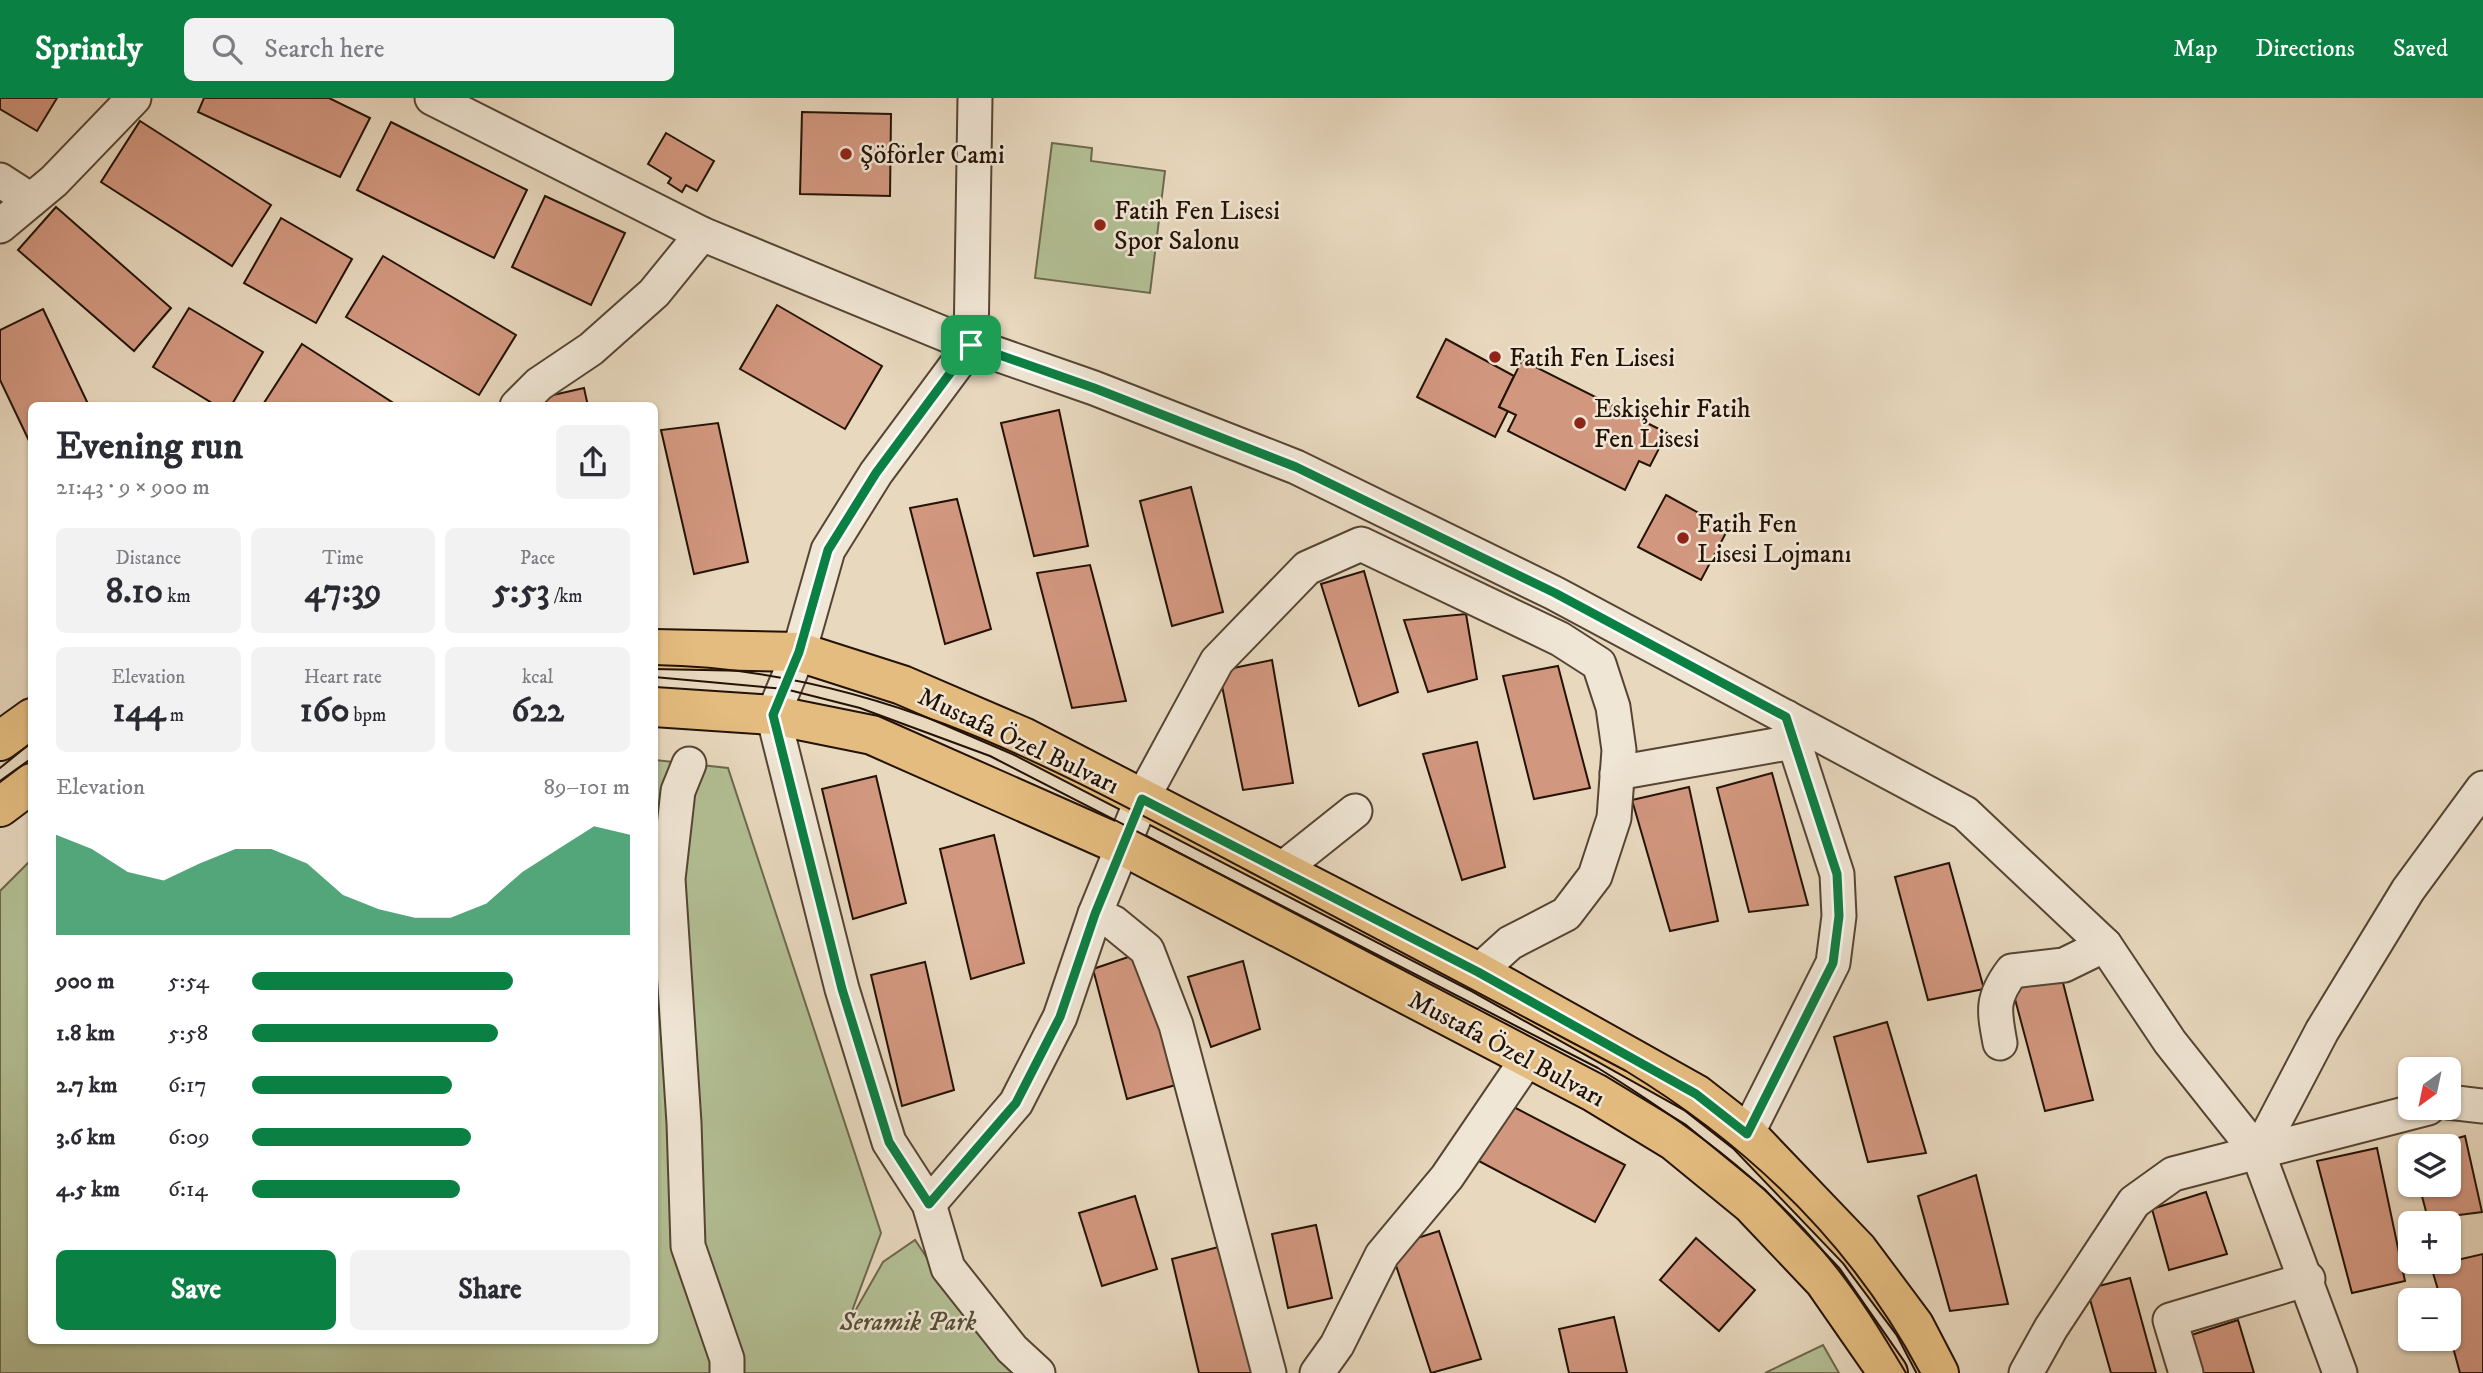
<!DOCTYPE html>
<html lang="en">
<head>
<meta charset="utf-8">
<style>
	:root { --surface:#fff; --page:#f2f2f3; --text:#2b2b33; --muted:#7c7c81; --accent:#0b8043 }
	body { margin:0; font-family:"IM FELL DW Pica",serif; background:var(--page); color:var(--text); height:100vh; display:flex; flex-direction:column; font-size:26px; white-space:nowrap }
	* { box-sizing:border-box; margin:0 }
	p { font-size:23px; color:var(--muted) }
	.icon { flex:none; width:38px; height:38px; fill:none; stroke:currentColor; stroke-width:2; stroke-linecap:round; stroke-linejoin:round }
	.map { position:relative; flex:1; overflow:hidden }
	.details { position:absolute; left:28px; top:304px; width:630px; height:942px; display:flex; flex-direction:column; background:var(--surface); border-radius:10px; box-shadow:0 2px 5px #0004 }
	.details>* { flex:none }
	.needle { width:46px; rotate:213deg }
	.fabs { position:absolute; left:2398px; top:959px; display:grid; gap:14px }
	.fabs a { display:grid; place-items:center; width:63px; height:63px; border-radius:10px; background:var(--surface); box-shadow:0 2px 5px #0004; font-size:35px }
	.pin { position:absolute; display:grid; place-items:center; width:60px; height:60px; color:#fff; margin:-30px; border-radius:14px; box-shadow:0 4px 10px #0006 }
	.round { display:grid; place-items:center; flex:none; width:74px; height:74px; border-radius:10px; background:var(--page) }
	.overview { display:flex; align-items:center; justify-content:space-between; height:119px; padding:0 28px }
	h1 { font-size:38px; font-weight:700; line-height:52px }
	.stats { display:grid; grid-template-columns:repeat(3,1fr); gap:10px; height:119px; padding:7px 28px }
	.stats div { display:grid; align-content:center; border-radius:10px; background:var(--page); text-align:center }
	.stats b { font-size:35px; font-weight:700 }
	.stats small { font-size:19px; font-weight:400 }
	.stats p { font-size:19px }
	.chart { height:196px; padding:14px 28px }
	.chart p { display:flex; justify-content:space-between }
	.chart svg { width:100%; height:126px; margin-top:7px; fill:var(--accent); opacity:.7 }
	.cta { display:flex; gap:14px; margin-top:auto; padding:14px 28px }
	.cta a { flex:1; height:80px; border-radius:10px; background:var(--accent); color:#fff; font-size:28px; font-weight:700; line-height:80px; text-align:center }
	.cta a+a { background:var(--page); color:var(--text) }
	ul { padding:0 28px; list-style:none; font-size:23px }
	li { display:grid; grid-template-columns:112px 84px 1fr; align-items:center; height:52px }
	li i { height:18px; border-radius:9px; background:var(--accent) }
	header { display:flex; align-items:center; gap:42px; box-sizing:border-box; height:98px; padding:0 35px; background:var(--accent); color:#fff }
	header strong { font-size:33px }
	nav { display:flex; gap:38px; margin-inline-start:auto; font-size:24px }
	.search { width:490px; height:63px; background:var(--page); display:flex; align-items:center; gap:18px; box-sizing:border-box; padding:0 24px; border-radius:10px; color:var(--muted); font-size:26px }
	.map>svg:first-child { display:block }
	.green { fill:#b3bf94; stroke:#6c684c; stroke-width:2 }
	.building { fill:#d2977f; stroke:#241205; stroke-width:2 }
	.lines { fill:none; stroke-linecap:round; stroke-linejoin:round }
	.minor-casing { stroke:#543; stroke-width:37 }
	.major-casing { stroke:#241205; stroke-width:42 }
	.minor { stroke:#f0e6d5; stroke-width:33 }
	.major { stroke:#e4bc7f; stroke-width:38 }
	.tram { stroke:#241205; stroke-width:2 }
	.route-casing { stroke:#fff; stroke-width:14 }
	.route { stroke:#0b8043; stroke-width:9 }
	.poi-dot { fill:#8f2418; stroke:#f0e6d5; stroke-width:2.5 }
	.labels { text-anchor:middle; stroke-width:5; stroke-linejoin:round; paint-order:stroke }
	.poi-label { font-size:26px; fill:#241205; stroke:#f0e6d5; text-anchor:start }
	.street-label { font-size:26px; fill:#241205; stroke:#f0e6d5 }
	.park-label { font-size:26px; font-style:italic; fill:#564f37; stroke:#f0e6d5 }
</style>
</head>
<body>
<header>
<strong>Sprintly</strong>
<div class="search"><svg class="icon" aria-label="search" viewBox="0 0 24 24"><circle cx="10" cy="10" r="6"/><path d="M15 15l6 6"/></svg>Search here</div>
<nav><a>Map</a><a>Directions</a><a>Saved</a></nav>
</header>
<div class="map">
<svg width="2483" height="1275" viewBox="0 0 2483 1275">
	<rect width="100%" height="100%" fill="#e8d8be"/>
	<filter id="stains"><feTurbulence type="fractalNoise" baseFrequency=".00286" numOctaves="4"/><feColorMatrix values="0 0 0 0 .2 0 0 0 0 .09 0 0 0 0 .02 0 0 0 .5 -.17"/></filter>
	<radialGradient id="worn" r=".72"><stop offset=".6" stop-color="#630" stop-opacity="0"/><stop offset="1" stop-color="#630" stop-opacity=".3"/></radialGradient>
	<g class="green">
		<polygon points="1052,45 1092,50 1091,63 1165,73 1150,195 1035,180"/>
		<polygon points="655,662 728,670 881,1135 846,1229 883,1164 915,1142 978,1236 1021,1275 0,1275 0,793 31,762 32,1242 654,1242"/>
		<polygon points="1823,1247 1839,1275 1765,1275"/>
	</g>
	<g class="building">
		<polygon points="0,0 57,0 37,33 0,11"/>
		<polygon points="204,0 329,0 370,20 340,79 198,14"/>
		<polygon points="802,14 891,16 890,98 800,96"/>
		<polygon points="140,23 271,107 232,168 101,84"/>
		<polygon points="391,24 527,92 494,160 357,92"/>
		<polygon points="666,35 714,63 697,93 686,87 682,94 668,85 671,80 648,66"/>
		<polygon points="545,98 625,135 591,207 512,169"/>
		<polygon points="56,109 171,210 134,253 18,152"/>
		<polygon points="281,120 352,161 316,225 244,185"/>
		<polygon points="383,158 516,237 479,297 346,219"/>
		<polygon points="777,207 882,268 845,331 740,271"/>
		<polygon points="189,210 263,254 231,308 217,308 153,269"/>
		<polygon points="43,211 89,308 32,308 32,349 0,282 0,232"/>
		<polygon points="1446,241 1514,278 1499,309 1508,313 1495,339 1417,299"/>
		<polygon points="302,246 398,308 262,308"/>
		<polygon points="1522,262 1667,335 1650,368 1639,363 1625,392 1508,333 1516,317 1499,309"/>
		<polygon points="584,290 588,308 533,308 531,302"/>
		<polygon points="1059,312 1088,448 1034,458 1001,325"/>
		<polygon points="718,325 748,464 694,476 661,332"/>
		<polygon points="1191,389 1223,514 1172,528 1140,403"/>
		<polygon points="1666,397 1728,431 1701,482 1638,449"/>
		<polygon points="957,401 991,531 945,546 910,410"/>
		<polygon points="1090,467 1126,603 1072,610 1037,475"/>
		<polygon points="1364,473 1398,594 1359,608 1321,486"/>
		<polygon points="1466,516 1477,581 1428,594 1404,522"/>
		<polygon points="1272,562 1293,685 1243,692 1219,573"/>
		<polygon points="1558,568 1590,690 1534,701 1503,578"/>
		<polygon points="1477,644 1505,769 1462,782 1423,656"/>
		<polygon points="1772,675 1808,807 1749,814 1717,690"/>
		<polygon points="876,678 906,805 853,821 822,691"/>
		<polygon points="1689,689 1718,823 1670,833 1632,702"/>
		<polygon points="994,737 1024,865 971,881 940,751"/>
		<polygon points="1949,765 1984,891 1928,902 1895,779"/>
		<polygon points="1140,855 1179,986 1127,1001 1093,871"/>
		<polygon points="1243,863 1260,931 1211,949 1188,879"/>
		<polygon points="925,864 954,992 902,1008 871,877"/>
		<polygon points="2061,877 2093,1002 2045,1013 2012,890"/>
		<polygon points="1887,924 1926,1055 1868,1064 1834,939"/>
		<polygon points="1504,1004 1625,1067 1595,1124 1475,1061"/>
		<polygon points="2465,1038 2482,1114 2428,1121 2419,1087 2448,1087 2448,1048 2429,1048"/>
		<polygon points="2377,1050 2405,1183 2352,1195 2317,1063"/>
		<polygon points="1976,1077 2008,1206 1950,1213 1918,1098"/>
		<polygon points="2206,1094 2227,1156 2169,1172 2152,1111"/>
		<polygon points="1135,1098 1157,1171 1102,1188 1079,1115"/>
		<polygon points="1316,1127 1332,1200 1288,1210 1272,1136"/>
		<polygon points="1439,1133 1481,1261 1431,1275 1390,1149"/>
		<polygon points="1696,1140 1755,1192 1719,1233 1660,1182"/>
		<polygon points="1234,1145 1259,1275 1199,1275 1172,1161"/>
		<polygon points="2483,1156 2483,1275 2460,1275 2448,1231 2448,1202 2441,1202 2431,1168"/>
		<polygon points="2130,1180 2156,1275 2111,1275 2087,1191"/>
		<polygon points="1614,1219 1627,1275 1569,1275 1559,1231"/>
		<polygon points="2238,1222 2254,1275 2193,1275 2182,1240"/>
	</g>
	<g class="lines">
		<defs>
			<g id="minor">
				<polyline points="432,0 702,136 971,247 1094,290 1296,369 1554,495 1965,715 2105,847 2170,944 2258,1055 2340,1275"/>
				<polyline points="975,0 971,247 876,375 828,452 799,554 773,617 842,891 889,1044 929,1106 948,1170 1012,1251 1038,1275"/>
				<polyline points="0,82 31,102"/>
				<polyline points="0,128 54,83 134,0"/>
				<polyline points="517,308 539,286 591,251 654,195 702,136"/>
				<polyline points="689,666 678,693 668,781 684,1025 688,1148 727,1261 727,1275"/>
				<polyline points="1617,675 1793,644"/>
				<polyline points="1281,772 1355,713"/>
				<polyline points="1095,816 1114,825 1147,852 1176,927 1269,1275"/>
				<path d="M2000,945C1994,912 1991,901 2012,873L2064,867L2105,847"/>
				<polyline points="2448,1004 2483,1008"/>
				<polyline points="1747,1036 1833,865 1839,818 1837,776 1786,619"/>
				<polyline points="2258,1055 2322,933 2408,792 2483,690"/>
				<polyline points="929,1106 1016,1005 1060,919 1095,816 1142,701 1217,563 1307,470 1361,446 1560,541 1599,566 1613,609 1619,652 1614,720 1595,778 1566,816 1510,845 1478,874"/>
				<polyline points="1317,1275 1337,1247 1382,1157 1447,1079 1528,960"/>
				<polyline points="2026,1275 2051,1230 2134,1104 2173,1076 2428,1010"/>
				<polyline points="2186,1275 2170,1222 2308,1181"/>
			</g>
			<g id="major">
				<polyline points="654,551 799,554 902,587 1023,639 1478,874 1696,996 1747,1036 1858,1152 1914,1227 1939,1275"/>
				<polyline points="654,609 773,617 872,637 1125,749 1595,995 1674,1043 1751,1106 1824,1183 1888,1275"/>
				<polyline points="0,643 32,620"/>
				<polyline points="0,709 32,685"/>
			</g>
		</defs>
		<use href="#minor" class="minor-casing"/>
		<use href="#major" class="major-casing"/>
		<use href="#minor" class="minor"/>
		<use href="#major" class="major"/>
		<g class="tram">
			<path d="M654,567C878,570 1056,672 1248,773C1374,839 1500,905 1626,973C1749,1048 1852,1147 1920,1275"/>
			<path d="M654,579L785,591L860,610L990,658L1598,970C1682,1022 1765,1081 1828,1159C1858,1195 1882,1235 1906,1275"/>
			<polyline points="0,670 32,644"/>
			<polyline points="0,683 32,660"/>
		</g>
	</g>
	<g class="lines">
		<defs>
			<polygon id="route" points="971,247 1094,290 1296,369 1555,495 1786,619 1837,776 1839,818 1833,865 1747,1036 1696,996 1478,874 1142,701 1095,816 1060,919 1016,1005 929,1106 889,1044 842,891 773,617 799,554 828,452 876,375"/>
		</defs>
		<use href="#route" class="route-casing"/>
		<use href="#route" class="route"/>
	</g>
	<g class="poi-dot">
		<circle cx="846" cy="56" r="7"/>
		<circle cx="1100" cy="127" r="7"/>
		<circle cx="1495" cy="259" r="7"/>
		<circle cx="1580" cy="325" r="7"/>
		<circle cx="1683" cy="440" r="7"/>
	</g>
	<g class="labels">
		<g class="poi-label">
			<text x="860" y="65">Şöförler Cami</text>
			<text x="1114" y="121">Fatih Fen Lisesi<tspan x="1114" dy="30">Spor Salonu</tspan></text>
			<text x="1509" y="268">Fatih Fen Lisesi</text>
			<text x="1594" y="319">Eskişehir Fatih<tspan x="1594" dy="30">Fen Lisesi</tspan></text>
			<text x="1697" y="434">Fatih Fen<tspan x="1697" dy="30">Lisesi Lojmanı</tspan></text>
		</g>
		<g class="street-label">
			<text transform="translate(1019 642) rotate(25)" y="9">Mustafa Özel Bulvarı</text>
			<text transform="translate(1507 950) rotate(28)" y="9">Mustafa Özel Bulvarı</text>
		</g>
		<g class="park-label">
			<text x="908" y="1232">Seramik Park</text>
		</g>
	</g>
	<rect width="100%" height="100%" filter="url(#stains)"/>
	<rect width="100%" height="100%" fill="url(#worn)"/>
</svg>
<div class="fabs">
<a><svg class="needle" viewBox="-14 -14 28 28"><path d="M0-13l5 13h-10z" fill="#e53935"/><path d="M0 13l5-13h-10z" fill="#7c7c81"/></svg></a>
<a><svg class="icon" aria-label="layers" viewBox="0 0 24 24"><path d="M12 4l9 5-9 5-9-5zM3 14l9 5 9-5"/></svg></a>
<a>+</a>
<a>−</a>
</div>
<div class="pin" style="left:971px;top:247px;background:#1e9e55"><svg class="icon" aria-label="arrive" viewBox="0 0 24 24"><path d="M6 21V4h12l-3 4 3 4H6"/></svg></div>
<section class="details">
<div class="overview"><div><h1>Evening run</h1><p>21:43 · 9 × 900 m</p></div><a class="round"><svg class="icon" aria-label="share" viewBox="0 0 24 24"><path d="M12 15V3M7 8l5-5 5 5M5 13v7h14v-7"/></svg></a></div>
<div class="stats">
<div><p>Distance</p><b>8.10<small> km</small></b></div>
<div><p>Time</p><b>47:39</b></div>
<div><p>Pace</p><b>5:53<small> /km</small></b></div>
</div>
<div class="stats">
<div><p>Elevation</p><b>144<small> m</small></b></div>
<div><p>Heart rate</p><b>160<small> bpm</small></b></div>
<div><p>kcal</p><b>622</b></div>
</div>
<div class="chart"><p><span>Elevation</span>89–101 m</p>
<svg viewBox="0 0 160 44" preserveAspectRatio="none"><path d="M0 44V9L10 14L20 22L30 25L40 19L50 14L60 14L70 19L80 30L90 35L100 38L110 38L120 33L130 22L140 14L150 6L160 9V44z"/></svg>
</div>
<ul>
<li><b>900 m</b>5:54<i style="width:69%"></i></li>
<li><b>1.8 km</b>5:58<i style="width:65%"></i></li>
<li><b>2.7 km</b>6:17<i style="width:53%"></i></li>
<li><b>3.6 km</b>6:09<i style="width:58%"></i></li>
<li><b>4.5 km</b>6:14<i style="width:55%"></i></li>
</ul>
<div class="cta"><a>Save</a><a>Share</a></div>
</section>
</div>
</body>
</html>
